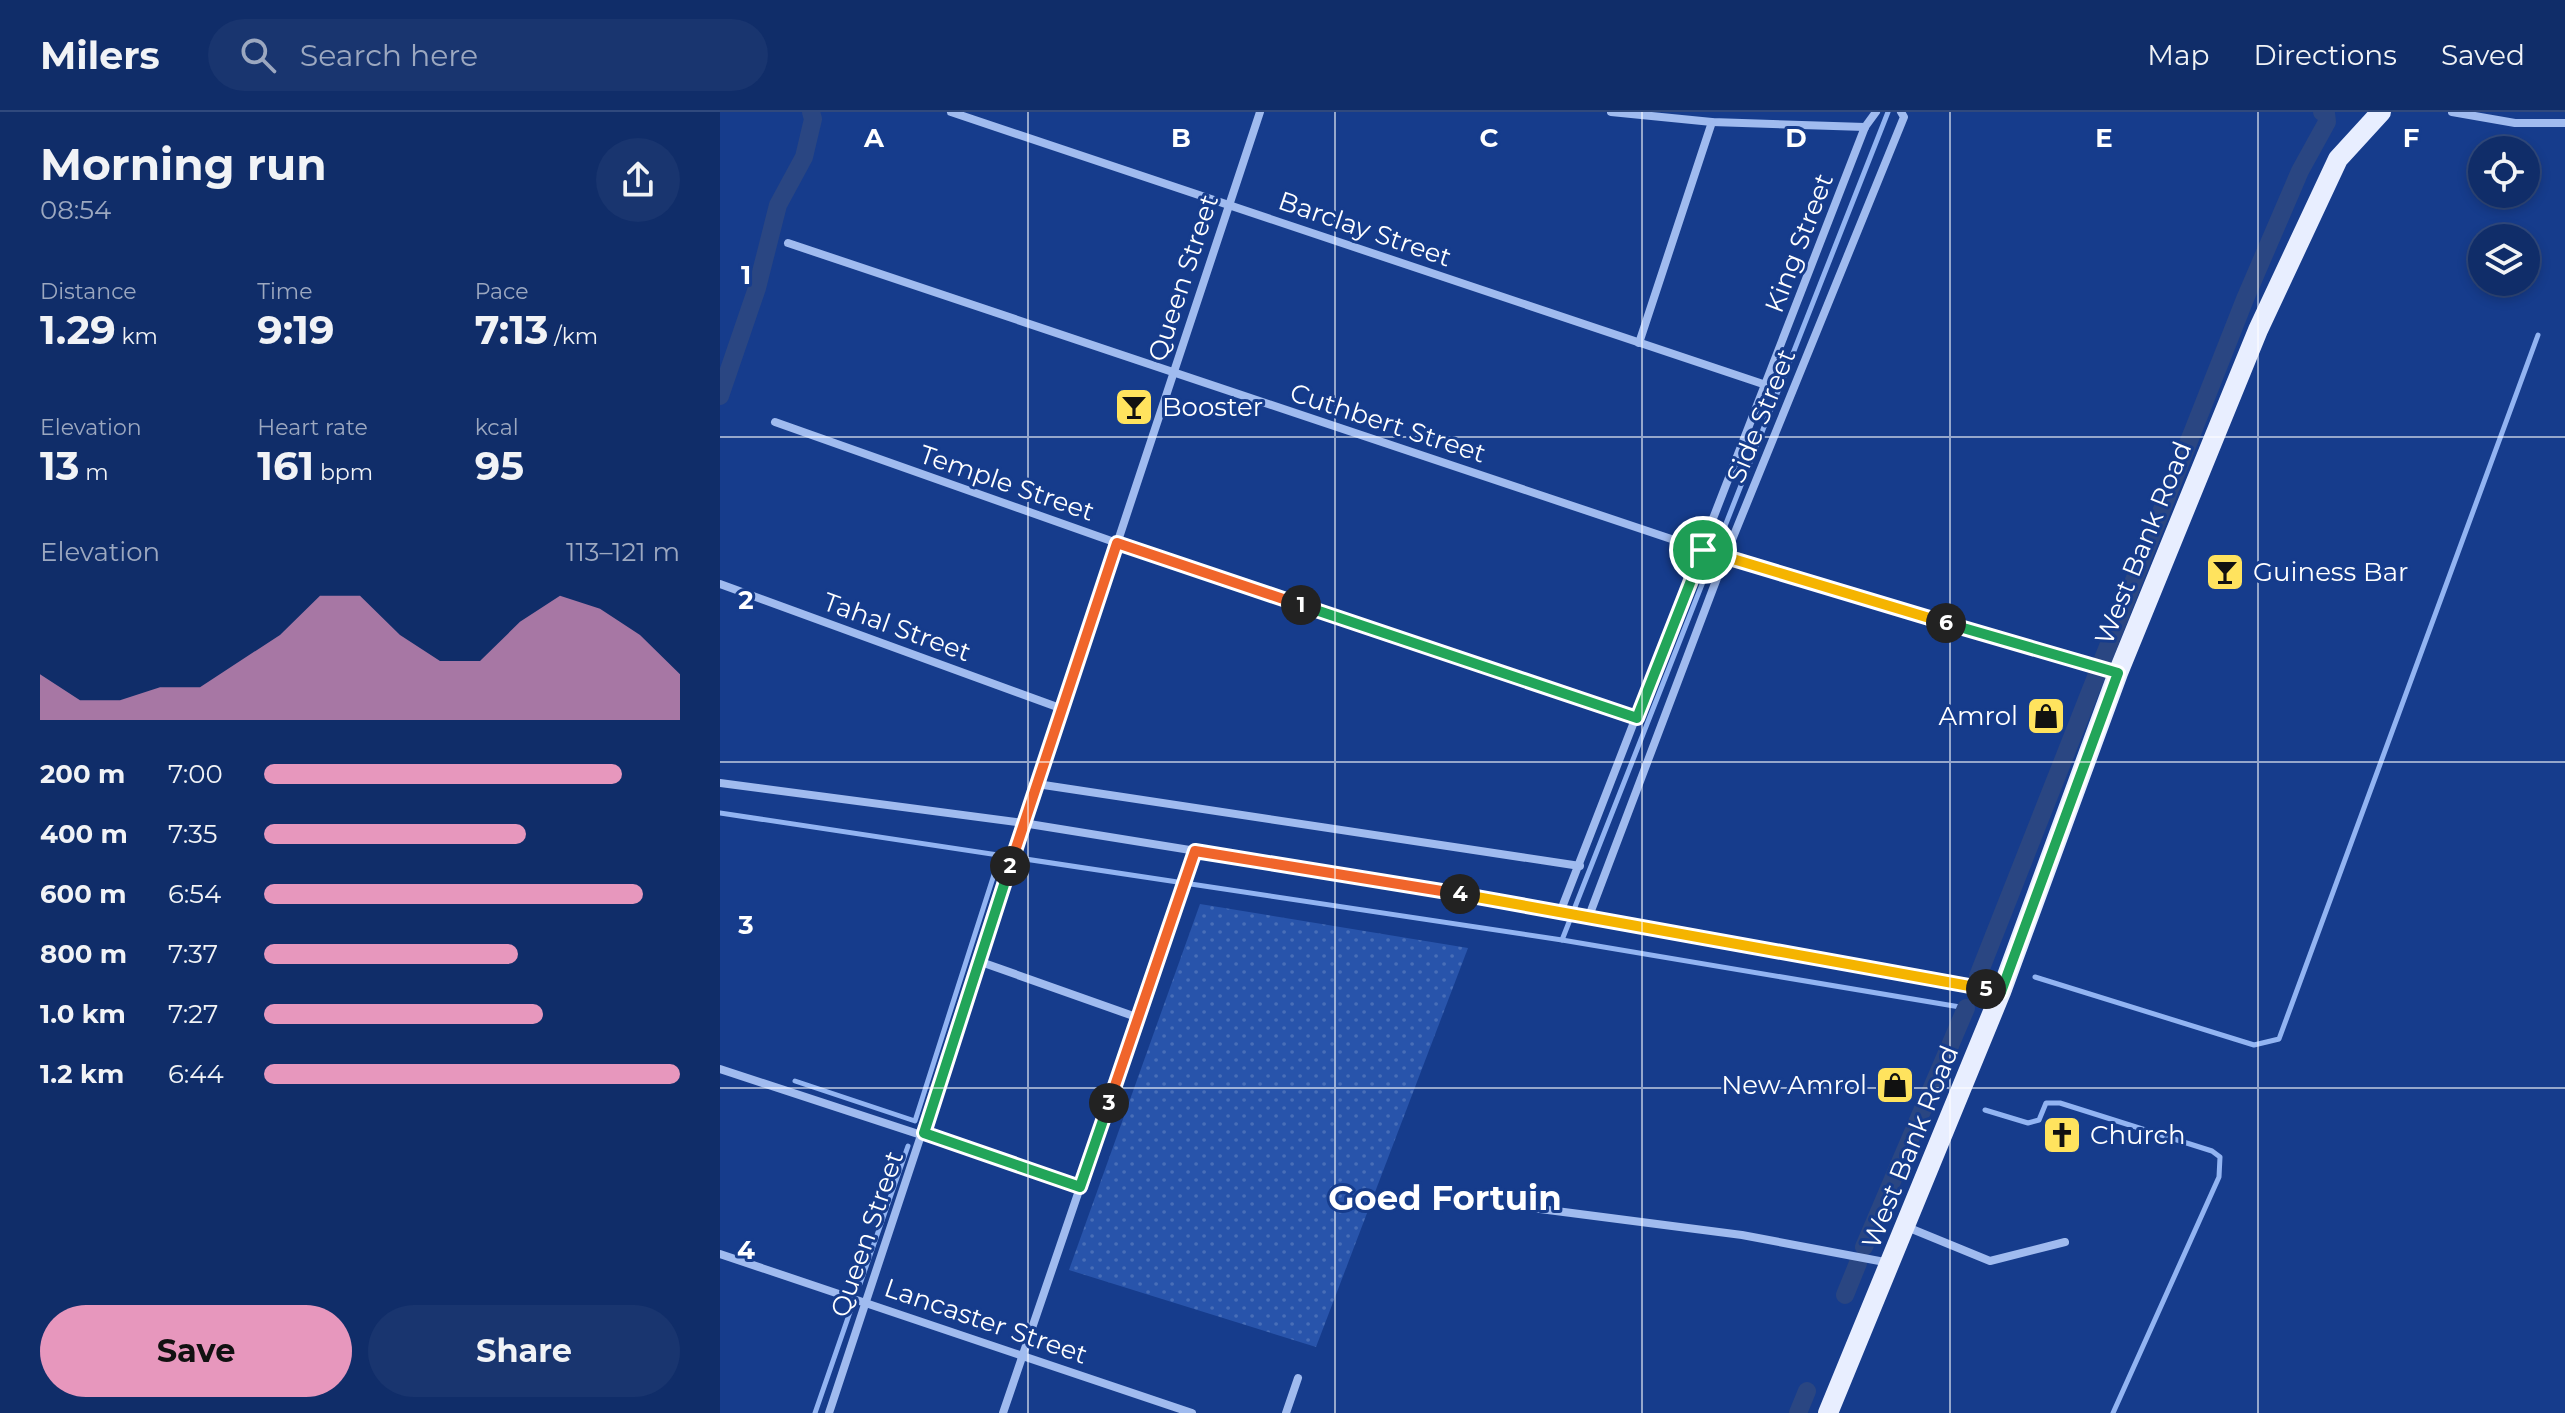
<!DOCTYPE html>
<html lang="en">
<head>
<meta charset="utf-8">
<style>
	:root { --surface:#102d69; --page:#19356f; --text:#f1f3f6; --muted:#9ca8c0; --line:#30497d; --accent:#e797bd }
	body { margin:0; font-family:Montserrat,sans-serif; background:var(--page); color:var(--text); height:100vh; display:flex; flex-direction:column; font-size:30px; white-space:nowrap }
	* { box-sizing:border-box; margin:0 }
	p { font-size:26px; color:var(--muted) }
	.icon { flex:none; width:44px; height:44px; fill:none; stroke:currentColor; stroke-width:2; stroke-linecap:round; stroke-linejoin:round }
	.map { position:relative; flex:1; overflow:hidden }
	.drawer { display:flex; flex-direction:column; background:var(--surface); width:720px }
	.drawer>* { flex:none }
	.buttons { position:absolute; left:1748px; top:24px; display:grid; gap:16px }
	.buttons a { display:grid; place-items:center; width:72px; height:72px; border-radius:50%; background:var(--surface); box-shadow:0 4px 12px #0003,0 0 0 2px var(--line); font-size:40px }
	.pin { position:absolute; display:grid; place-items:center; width:68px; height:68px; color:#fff; margin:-34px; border:4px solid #fff; border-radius:50%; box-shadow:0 2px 8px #0007 }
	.km { position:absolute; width:40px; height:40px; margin:-20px; border-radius:50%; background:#222; color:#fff; font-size:22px; line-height:40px; text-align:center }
	.round { display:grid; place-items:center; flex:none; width:84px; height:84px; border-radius:42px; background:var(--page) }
	.overview { display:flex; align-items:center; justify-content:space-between; height:136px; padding:0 40px }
	h1 { font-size:44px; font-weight:700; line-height:60px }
	.metrics { display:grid; grid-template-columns:repeat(3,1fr); gap:12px; height:136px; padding:8px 40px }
	.metrics div { display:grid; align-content:center }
	.metrics b { font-size:40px; font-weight:700 }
	.metrics small { font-size:22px; font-weight:400 }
	.metrics p { font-size:22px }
	.chart { height:224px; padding:16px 40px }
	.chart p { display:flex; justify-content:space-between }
	.chart svg { width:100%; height:144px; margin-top:8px; fill:var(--accent); opacity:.7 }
	.primary-button { display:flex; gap:16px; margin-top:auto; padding:16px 40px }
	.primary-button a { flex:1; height:92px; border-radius:48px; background:var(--accent); color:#111; font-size:32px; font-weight:700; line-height:92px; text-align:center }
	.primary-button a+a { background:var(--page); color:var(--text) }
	ul { padding:0 40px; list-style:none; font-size:26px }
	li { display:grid; grid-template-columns:128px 96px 1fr; align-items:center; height:60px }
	li i { height:20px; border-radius:10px; background:var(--accent) }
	header { display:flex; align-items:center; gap:48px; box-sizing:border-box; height:112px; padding:0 40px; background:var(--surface); border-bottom:2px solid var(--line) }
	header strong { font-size:38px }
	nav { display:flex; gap:44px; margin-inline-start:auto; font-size:28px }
	.search { width:560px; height:72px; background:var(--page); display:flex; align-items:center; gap:20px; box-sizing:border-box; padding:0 28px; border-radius:44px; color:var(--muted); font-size:30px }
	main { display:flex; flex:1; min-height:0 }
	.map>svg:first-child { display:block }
	.park { fill:url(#park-dots) }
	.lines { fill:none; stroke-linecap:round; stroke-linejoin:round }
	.stream { stroke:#92b4f2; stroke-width:5 }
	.canal { stroke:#2a4682; stroke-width:18 }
	.street { stroke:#a0bbef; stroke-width:8 }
	.primary { stroke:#e8eeff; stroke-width:20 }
	.split-1-casing { stroke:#fff; stroke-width:16 }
	.split-2-casing { stroke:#fff; stroke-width:16 }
	.split-3-casing { stroke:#fff; stroke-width:16 }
	.split-4-casing { stroke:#fff; stroke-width:16 }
	.split-5-casing { stroke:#fff; stroke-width:16 }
	.split-6-casing { stroke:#fff; stroke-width:16 }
	.split-7-casing { stroke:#fff; stroke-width:16 }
	.split-1 { stroke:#22a559; stroke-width:10 }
	.split-2 { stroke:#f0652b; stroke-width:10 }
	.split-3 { stroke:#22a559; stroke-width:10 }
	.split-4 { stroke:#f0652b; stroke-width:10 }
	.split-5 { stroke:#f5b400; stroke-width:10 }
	.split-6 { stroke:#22a559; stroke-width:10 }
	.split-7 { stroke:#f5b400; stroke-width:10 }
	.grid { fill:none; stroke:#fff; stroke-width:2; stroke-opacity:0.55 }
	.labels { text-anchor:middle; stroke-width:6; stroke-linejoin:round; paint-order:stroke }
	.street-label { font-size:26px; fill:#fff; stroke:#163c8c }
	.poi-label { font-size:26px; fill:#fff; stroke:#163c8c; text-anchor:start }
	.district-label { font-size:34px; font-weight:bold; fill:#fff; stroke:#163c8c }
	.grid-label { font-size:26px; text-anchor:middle; font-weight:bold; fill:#fff; stroke:#163c8c; stroke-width:6; stroke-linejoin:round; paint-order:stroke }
</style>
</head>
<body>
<header>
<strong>Milers</strong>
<div class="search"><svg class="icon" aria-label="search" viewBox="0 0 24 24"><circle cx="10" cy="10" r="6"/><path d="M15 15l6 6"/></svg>Search here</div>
<nav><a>Map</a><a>Directions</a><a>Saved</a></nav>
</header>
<main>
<section class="drawer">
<div class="overview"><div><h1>Morning run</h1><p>08:54</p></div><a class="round"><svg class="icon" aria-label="share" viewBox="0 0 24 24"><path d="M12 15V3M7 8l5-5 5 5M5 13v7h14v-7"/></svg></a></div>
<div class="metrics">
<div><p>Distance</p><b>1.29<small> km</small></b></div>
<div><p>Time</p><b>9:19</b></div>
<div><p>Pace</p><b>7:13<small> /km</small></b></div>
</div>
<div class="metrics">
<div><p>Elevation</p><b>13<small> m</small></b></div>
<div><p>Heart rate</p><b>161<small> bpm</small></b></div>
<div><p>kcal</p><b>95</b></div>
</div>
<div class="chart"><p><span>Elevation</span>113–121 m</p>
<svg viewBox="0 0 160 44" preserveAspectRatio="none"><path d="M0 44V30L10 38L20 38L30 34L40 34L50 26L60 18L70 6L80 6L90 18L100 26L110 26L120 14L130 6L140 10L150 18L160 30V44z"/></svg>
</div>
<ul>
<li><b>200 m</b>7:00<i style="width:86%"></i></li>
<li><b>400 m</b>7:35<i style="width:63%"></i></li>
<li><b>600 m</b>6:54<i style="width:91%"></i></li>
<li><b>800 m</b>7:37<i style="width:61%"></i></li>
<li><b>1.0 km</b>7:27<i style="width:67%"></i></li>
<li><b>1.2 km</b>6:44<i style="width:100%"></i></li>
</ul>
<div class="primary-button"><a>Save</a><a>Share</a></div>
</section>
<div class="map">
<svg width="1845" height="1301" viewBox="0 0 1845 1301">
	<defs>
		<pattern id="park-dots" width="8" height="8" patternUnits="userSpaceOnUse" patternTransform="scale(2)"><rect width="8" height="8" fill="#2854ab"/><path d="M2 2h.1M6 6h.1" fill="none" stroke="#486eb8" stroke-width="1.8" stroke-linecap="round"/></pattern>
	</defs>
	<rect width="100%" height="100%" fill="#163c8c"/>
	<polygon class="park" points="480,792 748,836 596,1235 349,1158"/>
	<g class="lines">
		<g class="stream">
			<polyline points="0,701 842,828 1246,896"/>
			<polyline points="842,828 1168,0"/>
			<polyline points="1315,865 1534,933 1559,927 1818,223"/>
			<polyline points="75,969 195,1009 280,744"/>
			<polyline points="1265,998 1308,1011 1319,1008 1326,991 1340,991 1492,1039 1500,1045 1499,1065 1393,1301"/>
			<polyline points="140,1172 188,1034"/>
			<polyline points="95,1301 130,1200"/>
		</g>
		<g class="canal">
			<polyline points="0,284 37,176 58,93 84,45 93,7 91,0"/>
			<polyline points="1258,864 1525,187 1580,59 1607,10 1606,1 1602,0"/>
			<polyline points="1144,1135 1246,896"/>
			<polyline points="1125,1183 1138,1151"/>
			<polyline points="1078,1301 1087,1279"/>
		</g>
		<g class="street">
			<polyline points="231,0 1046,273"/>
			<polyline points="891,0 992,10 1145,15"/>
			<polyline points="1732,0 1795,11 1845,11"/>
			<polyline points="68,131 1002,444 1395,560"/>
			<polyline points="919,231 992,10"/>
			<polyline points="55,310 397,431 917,606"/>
			<polyline points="0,472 340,596"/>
			<polyline points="0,671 303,711 841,798 1278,880"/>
			<polyline points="317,672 860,754"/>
			<polyline points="841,798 1145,15 1156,0"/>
			<polyline points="869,804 1005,445 1184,5 1181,0"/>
			<polyline points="261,850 419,906"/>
			<polyline points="0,957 360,1075"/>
			<polyline points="797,1094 1022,1123 1170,1151"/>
			<polyline points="1187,1115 1270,1149 1345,1130"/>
			<polyline points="0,1142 472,1301"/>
			<polyline points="109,1301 540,0"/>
			<polyline points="283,1301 475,739"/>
			<polyline points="566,1301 578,1266"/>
		</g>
		<polyline class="primary" points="1108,1301 1281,880 1398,561 1538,218 1618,47 1661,0"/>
	</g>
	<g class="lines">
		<defs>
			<polyline id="split-1" points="581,493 917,606 983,438"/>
			<polyline id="split-2" points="290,754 397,431 581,493"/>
			<polyline id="split-3" points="290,754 204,1021 360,1075 389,991"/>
			<polyline id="split-4" points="389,991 475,739 740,782"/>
			<polyline id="split-5" points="740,782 1266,877"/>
			<polyline id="split-6" points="1226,511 1398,561 1281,880 1266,877"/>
			<polyline id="split-7" points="983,438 1226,511"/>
		</defs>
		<use href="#split-1" class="split-1-casing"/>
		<use href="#split-2" class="split-2-casing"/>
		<use href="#split-3" class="split-3-casing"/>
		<use href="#split-4" class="split-4-casing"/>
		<use href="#split-5" class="split-5-casing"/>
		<use href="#split-6" class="split-6-casing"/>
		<use href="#split-7" class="split-7-casing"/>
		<use href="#split-1" class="split-1"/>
		<use href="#split-2" class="split-2"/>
		<use href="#split-3" class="split-3"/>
		<use href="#split-4" class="split-4"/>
		<use href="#split-5" class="split-5"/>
		<use href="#split-6" class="split-6"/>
		<use href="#split-7" class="split-7"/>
	</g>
	<path class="grid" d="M308,0V1301M615,0V1301M922,0V1301M1230,0V1301M1538,0V1301M0,325H1845M0,650H1845M0,976H1845"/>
	<defs>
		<symbol id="bar-square" viewBox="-11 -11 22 22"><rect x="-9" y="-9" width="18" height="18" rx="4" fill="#ffe35e" stroke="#163c8c"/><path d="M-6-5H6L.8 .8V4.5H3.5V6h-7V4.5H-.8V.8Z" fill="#111"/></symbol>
		<symbol id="shop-square" viewBox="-11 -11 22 22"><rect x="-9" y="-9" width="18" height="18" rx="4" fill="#ffe35e" stroke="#163c8c"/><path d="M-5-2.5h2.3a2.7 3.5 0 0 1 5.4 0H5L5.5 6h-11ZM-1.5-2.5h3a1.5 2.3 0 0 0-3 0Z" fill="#111"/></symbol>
		<symbol id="church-square" viewBox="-11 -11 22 22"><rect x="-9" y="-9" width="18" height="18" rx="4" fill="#ffe35e" stroke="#163c8c"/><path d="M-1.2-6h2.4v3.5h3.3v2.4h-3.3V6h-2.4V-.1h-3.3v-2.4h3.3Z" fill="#111"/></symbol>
	</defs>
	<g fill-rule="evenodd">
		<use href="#bar-square" x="392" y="273" width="44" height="44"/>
		<use href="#bar-square" x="1483" y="438" width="44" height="44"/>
		<use href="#shop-square" x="1304" y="582" width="44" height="44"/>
		<use href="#shop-square" x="1153" y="951" width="44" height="44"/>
		<use href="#church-square" x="1320" y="1001" width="44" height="44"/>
	</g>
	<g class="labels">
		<g class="street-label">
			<text transform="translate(645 117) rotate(19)" y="9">Barclay Street</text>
			<text transform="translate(1079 131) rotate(-69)" y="9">King Street</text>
			<text transform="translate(463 166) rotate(-72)" y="9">Queen Street</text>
			<text transform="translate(1041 304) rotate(-68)" y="9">Side Street</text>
			<text transform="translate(668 311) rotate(18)" y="9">Cuthbert Street</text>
			<text transform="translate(287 371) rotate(19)" y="9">Temple Street</text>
			<text transform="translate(1423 431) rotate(-68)" y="9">West Bank Road</text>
			<text transform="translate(177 515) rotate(20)" y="9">Tahal Street</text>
			<text transform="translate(1190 1035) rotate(-68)" y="9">West Bank Road</text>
			<text transform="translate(147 1122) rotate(-71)" y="9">Queen Street</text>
			<text transform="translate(266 1209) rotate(19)" y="9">Lancaster Street</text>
		</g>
		<g class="poi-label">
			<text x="442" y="304">Booster</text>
			<text x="1533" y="469">Guiness Bar</text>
			<text x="1298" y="613" text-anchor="end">Amrol</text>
			<text x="1147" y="982" text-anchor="end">New Amrol</text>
			<text x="1370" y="1032">Church</text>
		</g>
		<g class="district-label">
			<text x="725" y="1098">Goed Fortuin</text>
		</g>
	</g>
	<g class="grid-label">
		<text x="154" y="35">A</text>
		<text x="461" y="35">B</text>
		<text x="769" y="35">C</text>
		<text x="1076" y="35">D</text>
		<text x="1384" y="35">E</text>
		<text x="1691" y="35">F</text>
		<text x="26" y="172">1</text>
		<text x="26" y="497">2</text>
		<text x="26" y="822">3</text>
		<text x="26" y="1147">4</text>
	</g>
</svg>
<div class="buttons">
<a><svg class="icon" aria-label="locate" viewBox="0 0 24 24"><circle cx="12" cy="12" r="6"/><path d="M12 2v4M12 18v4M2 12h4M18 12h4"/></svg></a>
<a><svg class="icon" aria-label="layers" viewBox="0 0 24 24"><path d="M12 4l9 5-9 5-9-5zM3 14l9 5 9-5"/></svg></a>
</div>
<div class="pin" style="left:983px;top:438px;background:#1e9e55"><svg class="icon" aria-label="arrive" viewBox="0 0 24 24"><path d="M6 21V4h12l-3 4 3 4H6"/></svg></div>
<b class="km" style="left:581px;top:493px">1</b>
<b class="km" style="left:290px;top:754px">2</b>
<b class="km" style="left:389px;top:991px">3</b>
<b class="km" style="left:740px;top:782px">4</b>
<b class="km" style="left:1266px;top:877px">5</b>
<b class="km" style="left:1226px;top:511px">6</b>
</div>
</main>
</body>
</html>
